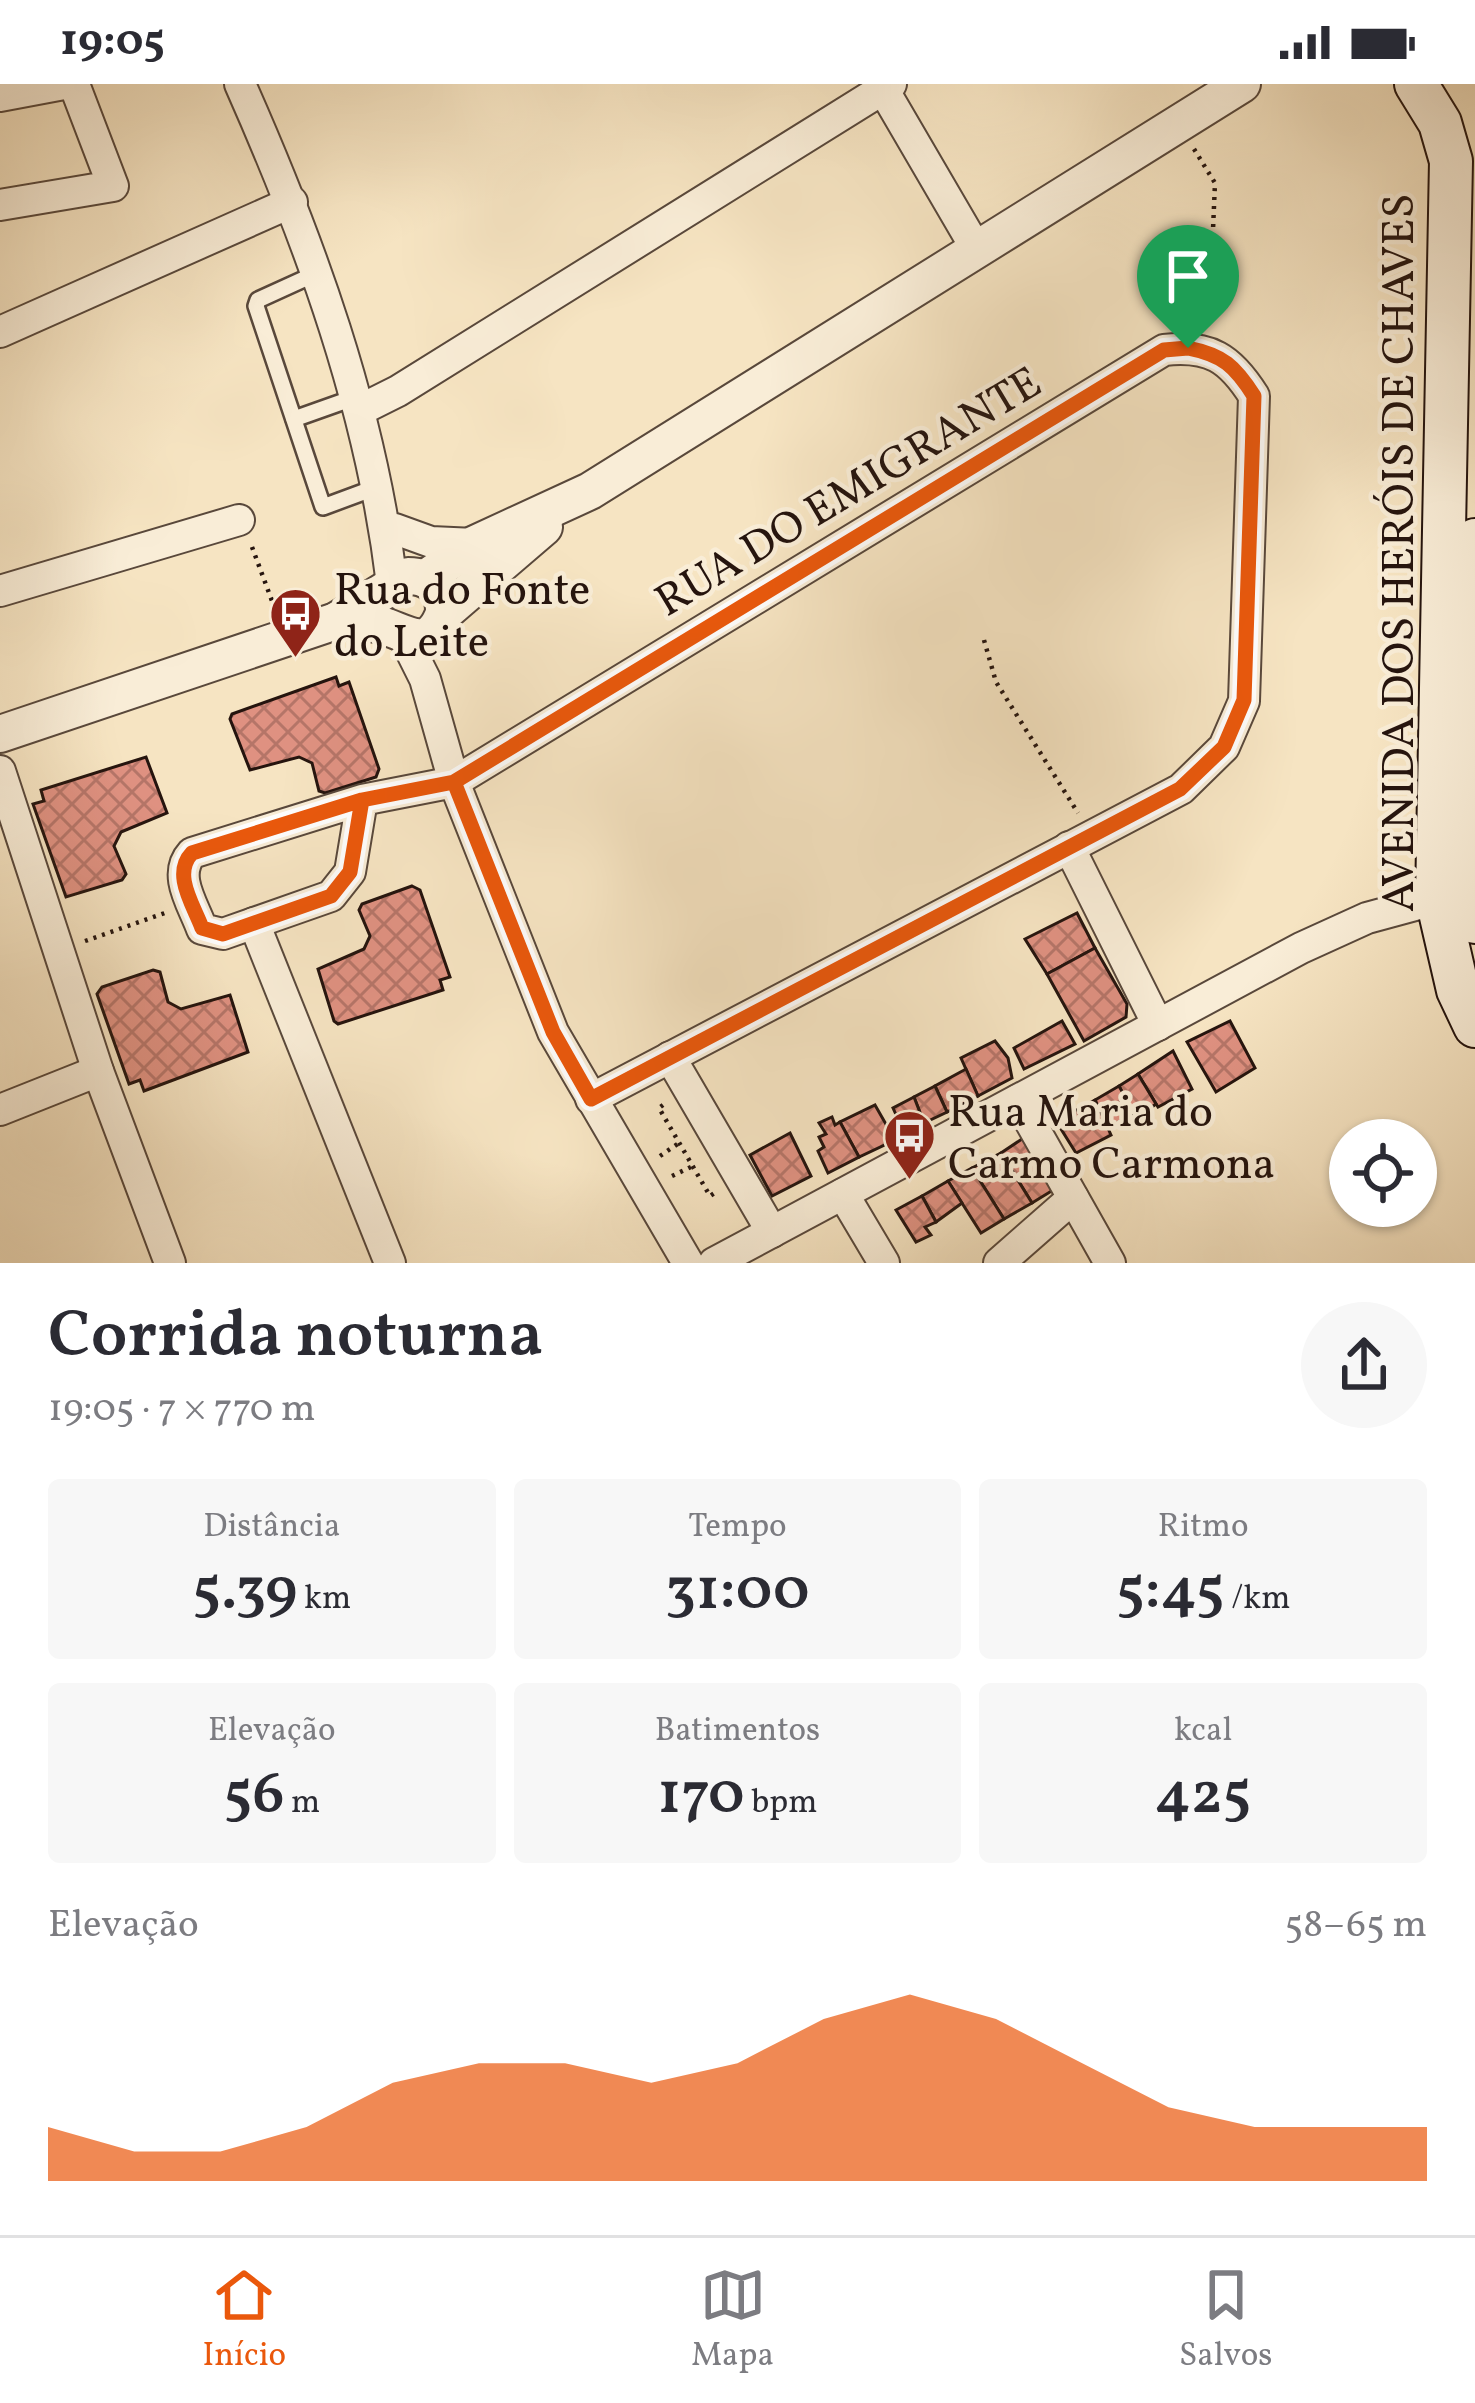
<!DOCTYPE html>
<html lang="pt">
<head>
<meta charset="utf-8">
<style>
	:root { --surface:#fff; --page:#f7f7f7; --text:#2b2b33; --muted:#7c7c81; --line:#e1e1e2; --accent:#ea580c }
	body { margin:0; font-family:Vollkorn,serif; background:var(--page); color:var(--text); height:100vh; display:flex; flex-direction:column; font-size:45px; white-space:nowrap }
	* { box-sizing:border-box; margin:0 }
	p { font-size:39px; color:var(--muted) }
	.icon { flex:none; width:66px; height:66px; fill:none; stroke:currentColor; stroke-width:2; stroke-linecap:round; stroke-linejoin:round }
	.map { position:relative; height:1179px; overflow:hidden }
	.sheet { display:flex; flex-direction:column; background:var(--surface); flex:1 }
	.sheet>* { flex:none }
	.controls { position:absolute; left:1329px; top:1035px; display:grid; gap:24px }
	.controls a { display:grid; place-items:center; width:108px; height:108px; border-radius:50%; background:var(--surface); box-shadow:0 3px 9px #0004; font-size:60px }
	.pin { position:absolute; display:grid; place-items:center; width:102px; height:102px; color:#fff; margin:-123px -51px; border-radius:50% 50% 50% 0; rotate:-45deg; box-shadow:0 0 12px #0007 }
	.pin .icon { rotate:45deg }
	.round { display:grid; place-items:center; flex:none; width:126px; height:126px; border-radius:63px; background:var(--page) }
	.headline { display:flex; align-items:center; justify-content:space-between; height:204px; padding:0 48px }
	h1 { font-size:66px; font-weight:600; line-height:90px }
	.metrics { display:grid; grid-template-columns:repeat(3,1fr); gap:18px; height:204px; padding:12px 48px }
	.metrics div { display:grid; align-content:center; border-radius:12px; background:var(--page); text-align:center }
	.metrics b { font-size:60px; font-weight:600 }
	.metrics small { font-size:33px; font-weight:400 }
	.metrics p { font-size:33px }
	.chart { height:336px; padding:24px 48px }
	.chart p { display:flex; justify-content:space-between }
	.chart svg { width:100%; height:216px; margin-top:12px; fill:var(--accent); opacity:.7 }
	.status { display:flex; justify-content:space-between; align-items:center; height:84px; padding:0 60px; background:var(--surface); direction:ltr }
	.status svg { height:33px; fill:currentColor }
	.dock { display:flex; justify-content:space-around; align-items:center; height:168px; border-top:3px solid var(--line); background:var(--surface); font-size:33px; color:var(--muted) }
	.dock a { display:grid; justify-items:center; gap:6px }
	.dock .on { color:var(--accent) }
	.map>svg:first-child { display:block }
	.building { fill:url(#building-cross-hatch); stroke:#25140e; stroke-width:3 }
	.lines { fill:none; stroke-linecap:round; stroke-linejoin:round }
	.service-casing { stroke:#59483b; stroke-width:20 }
	.minor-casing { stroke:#59483b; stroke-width:34 }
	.tertiary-casing { stroke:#59483b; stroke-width:40 }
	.secondary-casing { stroke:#25140e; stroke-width:46 }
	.path { stroke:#25140e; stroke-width:4.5; stroke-dasharray:3 6; stroke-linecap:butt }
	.service { stroke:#f9edd7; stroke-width:15 }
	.minor { stroke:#f9edd7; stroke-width:30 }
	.tertiary { stroke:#f9edd7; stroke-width:36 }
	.secondary { stroke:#f9edd7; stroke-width:42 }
	.route-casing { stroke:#fff; stroke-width:24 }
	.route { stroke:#ea580c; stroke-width:15 }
	.labels { text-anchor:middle; stroke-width:9; stroke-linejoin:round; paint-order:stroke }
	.street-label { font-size:45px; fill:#25140e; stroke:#f9edd7 }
	.poi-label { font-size:45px; fill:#25140e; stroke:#f9edd7; text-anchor:start }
</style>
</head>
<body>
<div class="status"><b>19:05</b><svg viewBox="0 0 49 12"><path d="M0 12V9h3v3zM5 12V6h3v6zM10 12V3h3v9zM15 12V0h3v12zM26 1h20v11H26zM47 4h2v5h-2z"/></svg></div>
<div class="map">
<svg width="1475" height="1179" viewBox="0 0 1475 1179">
	<defs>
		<pattern id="building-cross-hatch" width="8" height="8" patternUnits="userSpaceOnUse" patternTransform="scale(3)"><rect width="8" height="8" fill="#df9181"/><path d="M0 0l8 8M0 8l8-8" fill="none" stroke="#b57568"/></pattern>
	</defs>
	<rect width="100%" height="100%" fill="#f6e4c2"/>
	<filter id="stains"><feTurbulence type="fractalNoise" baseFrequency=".00167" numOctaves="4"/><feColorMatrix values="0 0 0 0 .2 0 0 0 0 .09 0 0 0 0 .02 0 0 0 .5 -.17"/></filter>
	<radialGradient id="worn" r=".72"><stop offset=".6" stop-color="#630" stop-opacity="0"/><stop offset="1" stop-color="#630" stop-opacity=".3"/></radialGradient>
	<g class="building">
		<polygon points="336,593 339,602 349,598 379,685 376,693 325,709 319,707 312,679 299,673 250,686 230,635 232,630"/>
		<polygon points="146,673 167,729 121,748 114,762 126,790 122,796 66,813 33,720 44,717 41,706"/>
		<polygon points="412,802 420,806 450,893 440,896 443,906 338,940 334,937 318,885 364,865 370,852 359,826 362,820"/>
		<polygon points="1077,829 1095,864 1047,890 1025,855"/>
		<polygon points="1095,864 1127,920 1126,933 1084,957 1047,890"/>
		<polygon points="153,886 160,888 168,918 181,925 230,911 248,968 144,1007 140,996 129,1000 97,910 102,903"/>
		<polygon points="1062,937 1075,960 1024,985 1014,964"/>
		<polygon points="1230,937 1255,984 1216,1008 1187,958"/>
		<polygon points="995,957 1008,974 1012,994 978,1012 961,974"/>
		<polygon points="1173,967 1192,1005 1158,1023 1138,990"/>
		<polygon points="966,985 978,1012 947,1028 935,1002"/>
		<polygon points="1138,990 1156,1020 1135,1035 1119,1002"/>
		<polygon points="935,1002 947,1028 924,1039 914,1013"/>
		<polygon points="1119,1002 1134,1029 1108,1044 1095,1016"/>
		<polygon points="914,1013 924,1039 904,1048 893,1024"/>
		<polygon points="1095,1016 1111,1051 1076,1069 1056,1037"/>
		<polygon points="875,1021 895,1056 859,1073 840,1038"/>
		<polygon points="832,1033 835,1041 840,1038 859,1073 828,1089 818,1067 824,1063 819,1053 826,1050 819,1039"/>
		<polygon points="790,1049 811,1092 772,1112 750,1071"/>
		<polygon points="1022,1055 1045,1079 1058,1103 1032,1119 1001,1069"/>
		<polygon points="1001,1069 1032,1119 1004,1135 972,1084"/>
		<polygon points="972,1084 1004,1135 981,1149 948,1097"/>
		<polygon points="948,1097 962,1119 936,1138 922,1112"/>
		<polygon points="922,1112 936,1138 925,1143 931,1151 916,1158 896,1126"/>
	</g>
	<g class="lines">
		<defs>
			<g id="service">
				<polyline points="315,190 258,216 256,222 323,423 377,403"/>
				<polyline points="294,335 356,313"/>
			</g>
			<g id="minor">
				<path d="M240,0C311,160 371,325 392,500"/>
				<polyline points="883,5 977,166"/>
				<polyline points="0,12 64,0"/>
				<polyline points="0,121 113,102 74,0"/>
				<polyline points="0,248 292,118"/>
				<polyline points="360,326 398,307 891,0"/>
				<polyline points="395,445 431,458 475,460"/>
				<polyline points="0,507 239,436"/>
				<polyline points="404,553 425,595 454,698 553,948 688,1179"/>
				<polyline points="0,687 98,987 170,1179"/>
				<path d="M362,716L350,788L331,812L223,850L202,845C193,820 172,791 192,769L362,716L454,698L1164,266C1210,261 1230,274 1254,312L1244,617L1224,663L1181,705L591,1015"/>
				<polyline points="1069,763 1158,941"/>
				<polyline points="254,839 390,1179"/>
				<polyline points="670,973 772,1148"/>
				<polyline points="1018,1016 1110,1179"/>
				<polyline points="0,1026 98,987"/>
				<polyline points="843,1110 884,1179"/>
				<polyline points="714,1179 1301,864 1367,834 1437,815"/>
				<polyline points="999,1179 1073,1114"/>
			</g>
			<g id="tertiary">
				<polyline points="426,494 475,460 590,407 1242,0"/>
				<path d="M336,537C351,539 373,537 387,543C412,552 430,566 444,529L544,443"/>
				<path d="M0,650L336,537L408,492C431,492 445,506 444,529"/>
			</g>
			<g id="secondary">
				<polyline points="1416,0 1440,39 1451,77 1437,815 1458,906 1475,942"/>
				<polyline points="1475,456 1467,810 1475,838"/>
			</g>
		</defs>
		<use href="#service" class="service-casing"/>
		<use href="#minor" class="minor-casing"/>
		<use href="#tertiary" class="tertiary-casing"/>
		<use href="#secondary" class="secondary-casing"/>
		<g class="path">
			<polyline points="1194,65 1215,99 1209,239"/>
			<polyline points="252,463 275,525"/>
			<polyline points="984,556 996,598 1078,729"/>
			<polyline points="85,857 165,829"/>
			<polyline points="663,1021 659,1024 710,1112 716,1108"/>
			<polyline points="660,1072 679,1059"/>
			<polyline points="672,1092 693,1082"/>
		</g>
		<use href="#service" class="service"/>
		<use href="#minor" class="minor"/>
		<use href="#tertiary" class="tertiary"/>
		<use href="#secondary" class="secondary"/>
	</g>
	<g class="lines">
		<defs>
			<path id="route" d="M1188,264L1164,266L454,698L362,716L350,788L331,812L223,850L202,844C193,820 172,790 192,769L362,716L454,698L553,948L591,1015L1180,705L1224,663L1244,616L1254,312C1235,282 1223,271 1188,264"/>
		</defs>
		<use href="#route" class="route-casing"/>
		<use href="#route" class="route"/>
	</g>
	<defs>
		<symbol id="bus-pin" viewBox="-11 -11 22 30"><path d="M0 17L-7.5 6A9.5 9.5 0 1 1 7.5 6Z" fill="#8f2418" stroke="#f9edd7"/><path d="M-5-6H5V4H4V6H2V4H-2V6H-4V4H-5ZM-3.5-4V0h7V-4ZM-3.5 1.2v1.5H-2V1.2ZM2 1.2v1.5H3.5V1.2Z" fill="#fff"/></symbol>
	</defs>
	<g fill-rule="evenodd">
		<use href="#bus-pin" x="266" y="500" width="59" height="81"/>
		<use href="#bus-pin" x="880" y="1022" width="59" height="81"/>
	</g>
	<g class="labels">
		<g class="street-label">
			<text transform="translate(847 406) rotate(-31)" y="16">RUA DO EMIGRANTE</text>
			<text transform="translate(1397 469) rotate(-90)" y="16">AVENIDA DOS HERÓIS DE CHAVES</text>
		</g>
		<g class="poi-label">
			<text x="334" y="520">Rua do Fonte<tspan x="334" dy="52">do Leite</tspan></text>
			<text x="948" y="1042">Rua Maria do<tspan x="948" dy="52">Carmo Carmona</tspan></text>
		</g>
	</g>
	<rect width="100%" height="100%" filter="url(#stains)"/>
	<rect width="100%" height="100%" fill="url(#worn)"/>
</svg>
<div class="controls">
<a><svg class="icon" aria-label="locate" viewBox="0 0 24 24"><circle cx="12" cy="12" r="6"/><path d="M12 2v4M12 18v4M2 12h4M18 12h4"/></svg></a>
</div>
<div class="pin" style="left:1188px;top:264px;background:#1e9e55"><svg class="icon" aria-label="arrive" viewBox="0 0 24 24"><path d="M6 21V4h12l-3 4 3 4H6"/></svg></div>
</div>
<section class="sheet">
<div class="headline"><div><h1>Corrida noturna</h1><p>19:05 · 7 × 770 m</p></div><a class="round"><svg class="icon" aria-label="share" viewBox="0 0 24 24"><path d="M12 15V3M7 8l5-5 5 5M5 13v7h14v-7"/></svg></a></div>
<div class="metrics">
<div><p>Distância</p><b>5.39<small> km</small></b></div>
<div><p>Tempo</p><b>31:00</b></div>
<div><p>Ritmo</p><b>5:45<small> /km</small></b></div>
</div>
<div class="metrics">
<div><p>Elevação</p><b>56<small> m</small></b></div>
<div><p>Batimentos</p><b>170<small> bpm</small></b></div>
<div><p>kcal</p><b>425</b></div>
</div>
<div class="chart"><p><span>Elevação</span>58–65 m</p>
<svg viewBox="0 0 160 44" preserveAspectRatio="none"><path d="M0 44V33L10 38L20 38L30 33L40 24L50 20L60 20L70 24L80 20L90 11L100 6L110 11L120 20L130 29L140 33L150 33L160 33V44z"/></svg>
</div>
</section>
<nav class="dock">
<a class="on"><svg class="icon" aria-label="home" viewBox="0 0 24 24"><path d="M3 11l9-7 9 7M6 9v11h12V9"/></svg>Início</a>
<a><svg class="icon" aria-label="map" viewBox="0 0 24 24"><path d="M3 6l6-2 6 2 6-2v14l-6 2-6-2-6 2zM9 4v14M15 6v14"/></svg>Mapa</a>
<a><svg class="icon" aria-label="saved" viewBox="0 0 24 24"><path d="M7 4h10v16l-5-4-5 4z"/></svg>Salvos</a>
</nav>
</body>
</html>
